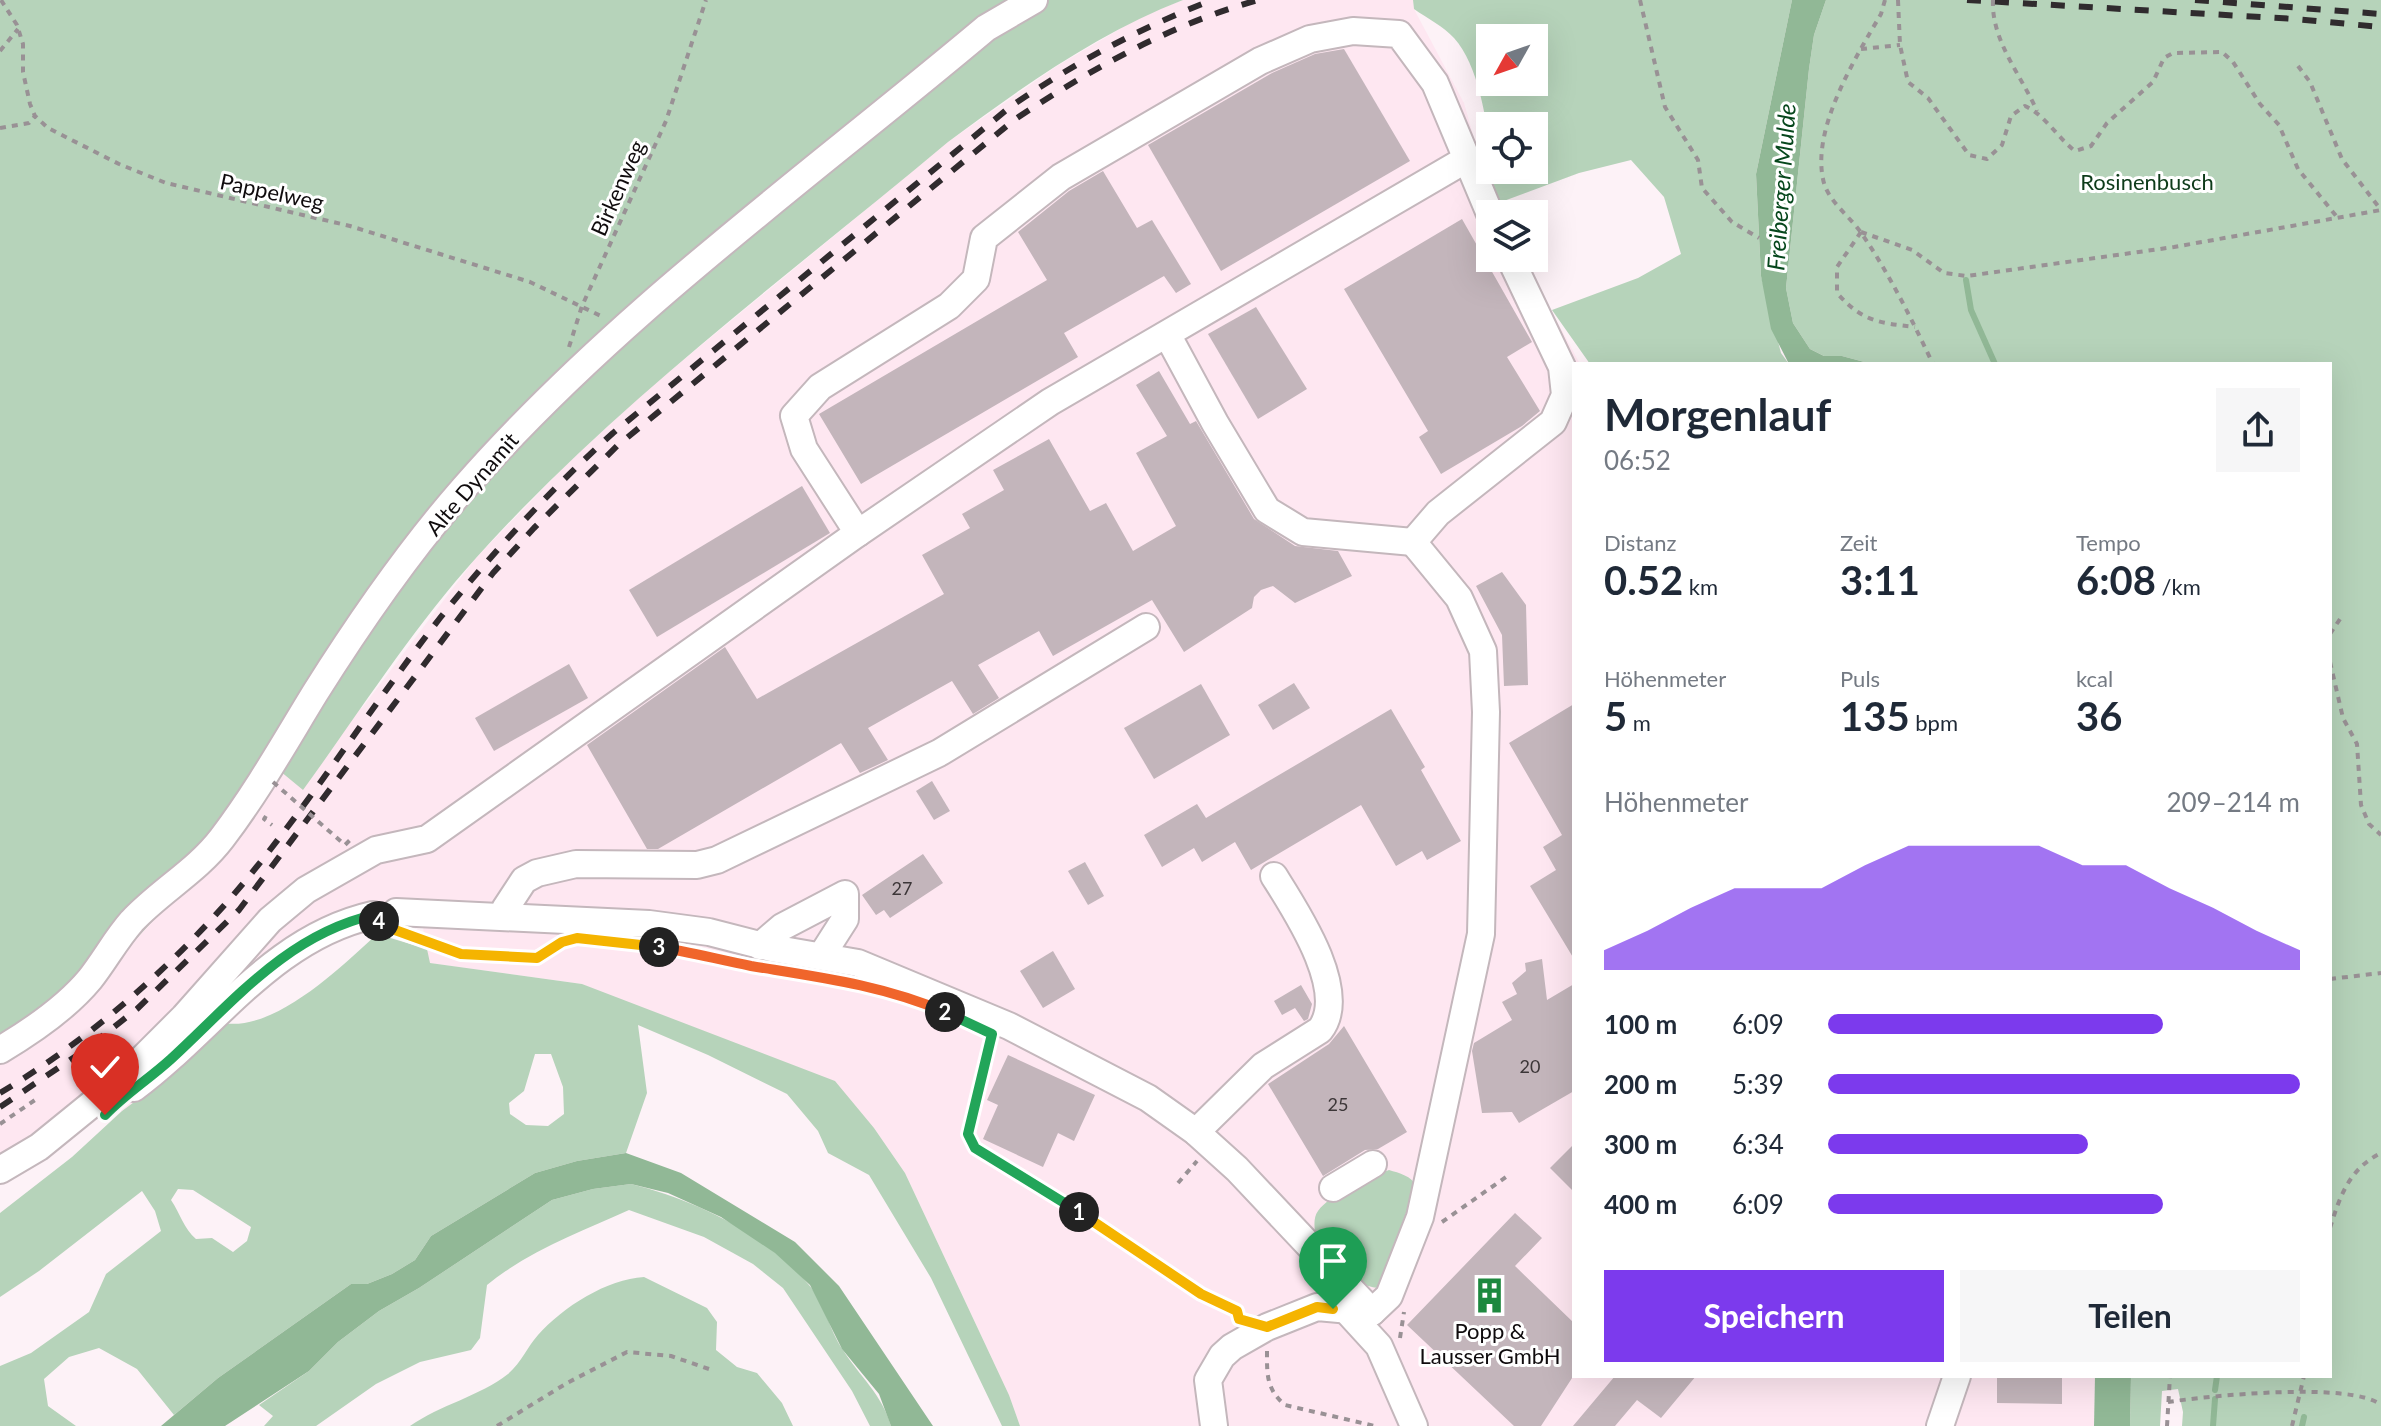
<!DOCTYPE html>
<html lang="de">
<head>
<meta charset="utf-8">
<style>
	:root { --surface:#fff; --page:#f6f6f7; --text:#1f2937; --muted:#747a83; --accent:#7c3aed }
	body { margin:0; font-family:Lato,sans-serif; background:var(--page); color:var(--text); height:100vh; display:flex; flex-direction:column; font-size:30px; white-space:nowrap }
	* { box-sizing:border-box; margin:0 }
	p { font-size:26px; color:var(--muted) }
	.icon { flex:none; width:44px; height:44px; fill:none; stroke:currentColor; stroke-width:2; stroke-linecap:round; stroke-linejoin:round }
	.map { position:relative; flex:1; overflow:hidden }
	.details { position:absolute; left:1572px; top:362px; width:760px; height:1016px; display:flex; flex-direction:column; background:var(--surface); border-radius:0px; box-shadow:0 8px 32px #0002 }
	.details>* { flex:none }
	.needle { width:52px; rotate:230deg }
	.controls { position:absolute; left:1476px; top:24px; display:grid; gap:16px }
	.controls a { display:grid; place-items:center; width:72px; height:72px; border-radius:0px; background:var(--surface); box-shadow:0 8px 32px #0002; font-size:40px }
	.pin { position:absolute; display:grid; place-items:center; width:68px; height:68px; color:#fff; margin:-82px -34px; border-radius:50% 50% 50% 0; rotate:-45deg; box-shadow:0 0 8px #0007 }
	.pin .icon { rotate:45deg }
	.km { position:absolute; width:40px; height:40px; margin:-20px; border-radius:50%; background:#222; color:#fff; font-size:22px; line-height:40px; text-align:center }
	.round { display:grid; place-items:center; flex:none; width:84px; height:84px; border-radius:0px; background:var(--page) }
	.summary { display:flex; align-items:center; justify-content:space-between; height:136px; padding:0 32px }
	h1 { font-size:44px; font-weight:700; line-height:60px }
	.stats { display:grid; grid-template-columns:repeat(3,1fr); gap:12px; height:136px; padding:8px 32px }
	.stats div { display:grid; align-content:center }
	.stats b { font-size:40px; font-weight:700 }
	.stats small { font-size:22px; font-weight:400 }
	.stats p { font-size:22px }
	.chart { height:224px; padding:16px 32px }
	.chart p { display:flex; justify-content:space-between }
	.chart svg { width:100%; height:144px; margin-top:8px; fill:var(--accent); opacity:.7 }
	.action { display:flex; gap:16px; margin-top:auto; padding:16px 32px }
	.action a { flex:1; height:92px; border-radius:0px; background:var(--accent); color:#fff; font-size:32px; font-weight:700; line-height:92px; text-align:center }
	.action a+a { background:var(--page); color:var(--text) }
	ul { padding:0 32px; list-style:none; font-size:26px }
	li { display:grid; grid-template-columns:128px 96px 1fr; align-items:center; height:60px }
	li i { height:20px; border-radius:10px; background:var(--accent) }
	.map>svg:first-child { display:block }
	.built { fill:#fee7f1 }
	.green { fill:#b6d3ba; fill-rule:evenodd }
	.water { fill:#91b896 }
	.lines { fill:none; stroke-linecap:round; stroke-linejoin:round }
	.stream { stroke:#91b896; stroke-width:6 }
	.building { fill:#c3b5bb }
	.minor-casing { stroke:#c4b7bc; stroke-width:30 }
	.path { stroke:#999195; stroke-width:4; stroke-dasharray:6 6; stroke-linecap:butt }
	.minor { stroke:#fff; stroke-width:26 }
	.rail { stroke:#302b2e; stroke-width:6; stroke-dasharray:14 14; stroke-linecap:butt }
	.path-bridge { stroke:#999195; stroke-width:4; stroke-dasharray:6 6; stroke-linecap:butt }
	.split-1-casing { stroke:#fff; stroke-width:16 }
	.split-2-casing { stroke:#fff; stroke-width:16 }
	.split-3-casing { stroke:#fff; stroke-width:16 }
	.split-4-casing { stroke:#fff; stroke-width:16 }
	.split-5-casing { stroke:#fff; stroke-width:16 }
	.split-1 { stroke:#f5b400; stroke-width:10 }
	.split-2 { stroke:#22a559; stroke-width:10 }
	.split-3 { stroke:#f0652b; stroke-width:10 }
	.split-4 { stroke:#f5b400; stroke-width:10 }
	.split-5 { stroke:#22a559; stroke-width:10 }
	.labels { text-anchor:middle; stroke-width:6; stroke-linejoin:round; paint-order:stroke }
	.number-label { font-size:18px; fill:#3c3638 }
	.park-label { font-size:22px; fill:#0e3b1a; stroke:#fff }
	.street-label { font-size:22px; fill:#0f0b0d; stroke:#fff }
	.poi-label { font-size:22px; fill:#0f0b0d; stroke:#fff }
	.water-label { font-size:24px; font-style:italic; fill:#06471c; stroke:#fff }
</style>
</head>
<body>
<div class="map">
<svg width="2381" height="1426" viewBox="0 0 2381 1426">
	<rect width="100%" height="100%" fill="#fdf2f7"/>
	<polygon class="built" points="1183,0 1413,0 1414,9 1464,103 1493,205 1490,258 1523,258 1580,364 1574,364 1574,1376 2095,1376 2094,1426 1020,1426 1009,1395 905,1173 874,1128 582,984 429,963 418,898 358,912 302,937 184,1065 122,1111 72,1112 0,1157 0,1057 305,734 362,708 475,559 564,467 647,390 948,142 1057,66 1142,16"/>
	<g class="green">
		<path d="M0,0H1183C1098,33 1022,87 948,142C788,276 616,402 476,558C412,629 359,713 303,790L280,771L171,901L94,985L0,1057Z"/>
		<path d="M1413,0H1792L1756,174L1761,276L1781,353L1789,364H1590L1552,310L1638,278L1681,254L1664,197L1631,160L1579,173L1493,205L1491,170H1534V126H1490V157C1488,123 1478,64 1454,38C1444,27 1427,18 1414,9ZM1490,38H1534V82H1490Z"/>
		<polygon points="1826,0 2381,0 2381,1426 2182,1426 2183,1412 2178,1389 2162,1391 2160,1426 2130,1426 2131,1376 2330,1376 2330,364 1872,364 1842,356 1824,356 1810,349 1793,323 1786,288 1809,69 1814,35"/>
		<path d="M377,934L427,949L430,963L582,984L835,1081L874,1128L905,1173L1009,1395L1020,1426H1002L931,1278L869,1175L828,1153L818,1131L787,1094L708,1055L638,1025L647,1093L626,1153L577,1161L535,1173L431,1236L415,1260L392,1274L367,1284H351L218,1378L174,1415L137,1369L99,1348L69,1357L44,1379L48,1406L76,1426H0V1366L31,1353L89,1312L106,1274L161,1231L155,1211L142,1191L39,1271L0,1297V1213L72,1157L122,1111L184,1065L223,1023C275,1032 341,967 377,934ZM535,1054H551L563,1087L564,1114L548,1126L526,1125L510,1114L509,1103L524,1091ZM178,1189L193,1190L251,1227L247,1241L233,1252L212,1238L196,1239C184,1229 180,1213 171,1200Z"/>
		<path d="M1389,1170C1399,1173 1412,1176 1416,1186L1378,1288C1352,1286 1334,1260 1317,1242C1315,1233 1312,1219 1318,1211C1330,1194 1370,1178 1389,1170Z"/>
		<path d="M631,1184C695,1200 765,1233 809,1285C825,1303 829,1330 843,1350C860,1377 882,1394 891,1426H870L852,1391L783,1288L753,1264L704,1237L629,1210C581,1232 528,1251 487,1285L480,1338L471,1350L420,1362L376,1384L316,1426H264L273,1416L259,1405L309,1371L338,1342L379,1311L419,1288L552,1200L593,1189Z"/>
		<path d="M644,1277L707,1308L717,1322L716,1350L737,1367L757,1373L782,1403L793,1426H410C440,1405 480,1396 508,1374C522,1362 527,1347 538,1335C563,1307 607,1279 644,1277Z"/>
	</g>
	<g class="water">
		<polygon points="1792,0 1826,0 1814,35 1809,69 1786,288 1793,323 1810,349 1824,356 1842,356 1872,364 1789,364 1771,329 1761,276 1756,174"/>
		<polygon points="626,1153 681,1173 795,1242 839,1286 933,1426 891,1426 879,1394 842,1349 810,1285 775,1253 721,1217 668,1193 631,1184 593,1189 552,1200 419,1288 379,1311 338,1342 309,1371 225,1426 161,1426 218,1378 351,1284 367,1284 392,1274 415,1260 431,1236 535,1173 577,1161"/>
		<polygon points="2095,1376 2131,1376 2130,1426 2094,1426"/>
	</g>
	<g class="lines">
		<g class="stream">
			<polyline points="1966,280 1971,310 1995,364"/>
			<polyline points="2215,1390 2217,1376"/>
			<polyline points="2213,1426 2215,1399"/>
			<polyline points="2302,1426 2304,1417"/>
		</g>
	</g>
	<g class="building">
		<polygon points="1344,49 1410,161 1221,271 1148,145 1272,73 1315,54"/>
		<polygon points="1103,171 1137,228 1152,220 1191,284 1176,293 1164,276 1064,333 1078,357 861,484 819,414 1047,280 1018,232 1069,191"/>
		<polygon points="1462,219 1532,342 1507,357 1540,411 1522,426 1441,474 1419,437 1428,431 1344,289"/>
		<polygon points="1256,307 1307,389 1258,419 1208,334"/>
		<polygon points="1159,371 1190,424 1196,421 1254,519 1295,546 1338,551 1352,576 1295,603 1273,586 1261,590 1254,597 1252,608 1184,652 1152,600 1053,656 1039,631 978,665 999,698 973,714 952,681 868,728 888,760 860,773 841,743 658,849 647,849 587,745 725,647 757,699 944,594 922,555 970,528 962,514 1004,490 993,470 1049,439 1090,511 1106,503 1133,551 1176,526 1136,453 1167,436 1136,385"/>
		<polygon points="802,486 830,533 657,637 629,590"/>
		<polygon points="1502,572 1526,605 1528,685 1504,686 1502,635 1476,586"/>
		<polygon points="569,664 588,698 494,751 475,718"/>
		<polygon points="1294,683 1310,708 1273,730 1258,705"/>
		<polygon points="1201,684 1230,735 1154,779 1124,728"/>
		<polygon points="1574,704 1574,959 1530,886 1556,870 1543,847 1562,835 1509,743"/>
		<polygon points="1391,709 1425,767 1421,770 1461,841 1427,860 1422,851 1396,866 1361,805 1251,870 1235,842 1202,862 1194,848 1162,867 1144,835 1197,804 1206,818"/>
		<polygon points="932,781 950,811 934,820 916,791"/>
		<polygon points="923,854 943,883 890,918 884,910 876,915 862,895"/>
		<polygon points="1085,862 1104,896 1088,905 1068,871"/>
		<polygon points="1053,951 1075,989 1043,1008 1020,971"/>
		<polygon points="1542,959 1547,1000 1574,984 1574,1091 1519,1123 1512,1112 1482,1113 1472,1051 1474,1043 1512,1020 1502,1002 1517,994 1512,983 1526,971 1525,963"/>
		<polygon points="1301,985 1312,1004 1308,1019 1304,1021 1295,1008 1282,1015 1274,1001"/>
		<polygon points="1344,1026 1407,1132 1378,1149 1365,1150 1323,1176 1268,1084 1329,1044"/>
		<polygon points="1008,1055 1095,1095 1074,1141 1058,1133 1043,1167 983,1139 998,1105 987,1100"/>
		<polygon points="1574,1144 1574,1192 1550,1168"/>
		<polygon points="1515,1213 1542,1238 1515,1266 1574,1323 1574,1375 1541,1426 1514,1426 1407,1325"/>
		<polygon points="1615,1376 1696,1376 1661,1418 1637,1400 1615,1426 1573,1426"/>
		<polygon points="1997,1376 2062,1376 2062,1404 1997,1403"/>
	</g>
	<g class="lines">
		<defs>
			<g id="minor">
				<polyline points="1168,336 1215,423 1267,510 1303,532 1413,542"/>
				<polyline points="858,533 1050,402 1465,160"/>
				<polyline points="396,912 649,924 709,932 771,948 858,963 1009,1026 1148,1098 1196,1132 1237,1169 1372,1312"/>
				<polyline points="506,917 505,909 524,880 537,873 576,864 697,865 717,860 939,753 1146,627"/>
				<polyline points="760,946 782,927 845,894 845,919 822,955"/>
				<path d="M0,1050C32,1031 66,1008 90,979C105,960 116,939 132,921C160,891 197,871 222,838C257,792 285,742 315,693C359,623 408,552 463,489C616,314 809,177 986,28L1034,0"/>
				<path d="M134,1088C214,1029 271,938 373,915"/>
				<path d="M1196,1132L1263,1066L1320,1030C1350,992 1296,911 1274,876"/>
				<polyline points="0,1170 39,1147 119,1082 184,1017 270,920 306,890 376,850 427,839 858,533 804,449 794,416 820,387 949,306 976,279 984,238 1061,177 1260,61 1310,39 1353,31 1399,34 1435,83 1490,214"/>
				<polyline points="1333,1188 1373,1164"/>
				<polyline points="1347,1311 1379,1346 1414,1426"/>
				<polyline points="1214,1426 1208,1380 1222,1356 1232,1347 1267,1327 1317,1307 1372,1312 1389,1296 1420,1217 1481,934 1486,712 1483,651 1459,598 1413,542 1438,513 1553,422 1565,395 1562,367 1510,258"/>
				<polyline points="1940,1426 1957,1376"/>
			</g>
		</defs>
		<use href="#minor" class="minor-casing"/>
		<g class="path">
			<polyline points="1,0 17,25 23,44 23,72 30,104 35,116 48,128 119,164 166,183 350,226 530,282 603,317"/>
			<polyline points="1640,0 1665,107 1698,160 1702,188 1732,222 1759,238"/>
			<path d="M1885,0L1881,14C1856,57 1812,127 1823,179C1827,201 1850,216 1862,234C1890,275 1912,320 1933,364"/>
			<path d="M1898,0L1900,45L1908,82L1928,98L1969,155L1987,159L2002,145L2011,116L2025,106C2045,115 2057,137 2075,151L2091,146L2107,123L2153,82L2164,58L2173,53L2222,52L2233,62L2260,104L2279,125L2298,169L2337,217"/>
			<path d="M1993,0C1991,40 2021,75 2037,111"/>
			<polyline points="1861,49 1900,45"/>
			<polyline points="0,51 18,29"/>
			<polyline points="2298,66 2310,82 2342,159 2381,210"/>
			<polyline points="0,128 29,123 35,116"/>
			<polyline points="1861,232 1912,250 1944,273 1967,276 2174,247 2381,210"/>
			<path d="M1861,232L1837,267V293C1862,321 1878,323 1915,327"/>
			<polyline points="569,347 582,306 666,121 706,0"/>
			<polyline points="2330,634 2340,619"/>
			<polyline points="2330,662 2343,718 2357,744 2361,805 2369,824 2381,835"/>
			<polyline points="266,816 264,819 272,825"/>
			<polyline points="413,937 461,954 525,958 537,958 561,943"/>
			<polyline points="2330,979 2381,973"/>
			<polyline points="990,1040 968,1134 975,1148 1087,1217 1201,1294 1237,1311 1239,1319"/>
			<polyline points="0,1124 35,1100"/>
			<polyline points="1178,1183 1197,1161"/>
			<polyline points="1442,1222 1506,1177"/>
			<path d="M2330,1228C2340,1196 2349,1169 2381,1153"/>
			<polyline points="1400,1338 1404,1312"/>
			<path d="M1267,1351C1267,1374 1266,1389 1285,1405L1375,1426"/>
			<path d="M2168,1402C2208,1396 2351,1381 2381,1405"/>
			<polyline points="497,1426 567,1383 627,1352 671,1356 709,1369"/>
			<polyline points="2167,1426 2170,1376"/>
			<polyline points="2292,1426 2304,1376"/>
		</g>
		<use href="#minor" class="minor"/>
		<g class="rail">
			<polyline points="1967,0 2295,19 2381,27"/>
			<polyline points="2195,0 2381,14"/>
			<path d="M0,1093C92,1038 177,963 246,880C315,796 373,704 440,618C493,552 550,490 613,433L1010,107C1074,63 1140,28 1212,0"/>
			<path d="M0,1107L82,1052L137,1009L239,910L493,573L534,528L617,446L1014,120C1091,69 1169,25 1258,0"/>
		</g>
		<polyline class="path-bridge" points="273,782 345,845 350,840"/>
	</g>
	<g class="lines">
		<defs>
			<polyline id="split-1" points="1079,1212 1201,1294 1237,1311 1239,1319 1267,1327 1317,1307 1333,1309"/>
			<polyline id="split-2" points="945,1012 992,1034 968,1134 975,1148 1079,1212"/>
			<path id="split-3" d="M659,947C690,952 720,960 751,966C818,977 882,985 945,1012"/>
			<polyline id="split-4" points="379,921 384,926 461,954 537,958 562,942 577,938 659,947"/>
			<path id="split-5" d="M105,1115C125,1094 149,1079 171,1059C233,1002 287,935 373,915L379,921"/>
		</defs>
		<use href="#split-1" class="split-1-casing"/>
		<use href="#split-2" class="split-2-casing"/>
		<use href="#split-3" class="split-3-casing"/>
		<use href="#split-4" class="split-4-casing"/>
		<use href="#split-5" class="split-5-casing"/>
		<use href="#split-1" class="split-1"/>
		<use href="#split-2" class="split-2"/>
		<use href="#split-3" class="split-3"/>
		<use href="#split-4" class="split-4"/>
		<use href="#split-5" class="split-5"/>
	</g>
	<defs>
		<symbol id="building-bare" viewBox="-9 -9 18 18"><path d="M-4-6H4V6H1V3H-1V6H-4ZM-2.5-4.3h1.7v1.8h-1.7ZM.8-4.3h1.7v1.8H.8ZM-2.5-1h1.7V.8h-1.7ZM.8-1h1.7V.8H.8Z" fill="#1d883e" stroke="#fff" stroke-width="2.5" paint-order="stroke"/></symbol>
	</defs>
	<g fill-rule="evenodd">
		<use href="#building-bare" x="1464" y="1270" width="51" height="51"/>
	</g>
	<g class="labels">
		<g class="number-label">
			<text x="902" y="895">27</text>
			<text x="1530" y="1073">20</text>
			<text x="1338" y="1111">25</text>
		</g>
		<g class="park-label">
			<text x="2147" y="190">Rosinenbusch</text>
		</g>
		<g class="street-label">
			<text transform="translate(618 188) rotate(-66)" y="8">Birkenweg</text>
			<text transform="translate(272 192) rotate(12)" y="8">Pappelweg</text>
			<text transform="translate(472 484) rotate(-49)" y="8">Alte Dynamit</text>
		</g>
		<g class="poi-label">
			<text x="1490" y="1339">Popp &amp;<tspan x="1490" dy="25">Lausser GmbH</tspan></text>
		</g>
		<g class="water-label">
			<text transform="translate(1782 187) rotate(-86)" y="8">Freiberger Mulde</text>
		</g>
	</g>
</svg>
<div class="controls">
<a><svg class="needle" viewBox="-14 -14 28 28"><path d="M0-13l5 13h-10z" fill="#e53935"/><path d="M0 13l5-13h-10z" fill="#747a83"/></svg></a>
<a><svg class="icon" aria-label="locate" viewBox="0 0 24 24"><circle cx="12" cy="12" r="6"/><path d="M12 2v4M12 18v4M2 12h4M18 12h4"/></svg></a>
<a><svg class="icon" aria-label="layers" viewBox="0 0 24 24"><path d="M12 4l9 5-9 5-9-5zM3 14l9 5 9-5"/></svg></a>
</div>
<div class="pin" style="left:1333px;top:1309px;background:#1e9e55"><svg class="icon" aria-label="arrive" viewBox="0 0 24 24"><path d="M6 21V4h12l-3 4 3 4H6"/></svg></div>
<div class="pin" style="left:105px;top:1115px;background:#d93025"><svg class="icon" aria-label="check" viewBox="0 0 24 24"><path d="M5 12l5 5 9-10"/></svg></div>
<b class="km" style="left:1079px;top:1212px">1</b>
<b class="km" style="left:945px;top:1012px">2</b>
<b class="km" style="left:659px;top:947px">3</b>
<b class="km" style="left:379px;top:921px">4</b>
<section class="details">
<div class="summary"><div><h1>Morgenlauf</h1><p>06:52</p></div><a class="round"><svg class="icon" aria-label="share" viewBox="0 0 24 24"><path d="M12 15V3M7 8l5-5 5 5M5 13v7h14v-7"/></svg></a></div>
<div class="stats">
<div><p>Distanz</p><b>0.52<small> km</small></b></div>
<div><p>Zeit</p><b>3:11</b></div>
<div><p>Tempo</p><b>6:08<small> /km</small></b></div>
</div>
<div class="stats">
<div><p>Höhenmeter</p><b>5<small> m</small></b></div>
<div><p>Puls</p><b>135<small> bpm</small></b></div>
<div><p>kcal</p><b>36</b></div>
</div>
<div class="chart"><p><span>Höhenmeter</span>209–214 m</p>
<svg viewBox="0 0 160 44" preserveAspectRatio="none"><path d="M0 44V38L10 32L20 25L30 19L40 19L50 19L60 12L70 6L80 6L90 6L100 6L110 12L120 12L130 19L140 25L150 32L160 38V44z"/></svg>
</div>
<ul>
<li><b>100 m</b>6:09<i style="width:71%"></i></li>
<li><b>200 m</b>5:39<i style="width:100%"></i></li>
<li><b>300 m</b>6:34<i style="width:55%"></i></li>
<li><b>400 m</b>6:09<i style="width:71%"></i></li>
</ul>
<div class="action"><a>Speichern</a><a>Teilen</a></div>
</section>
</div>
</body>
</html>
